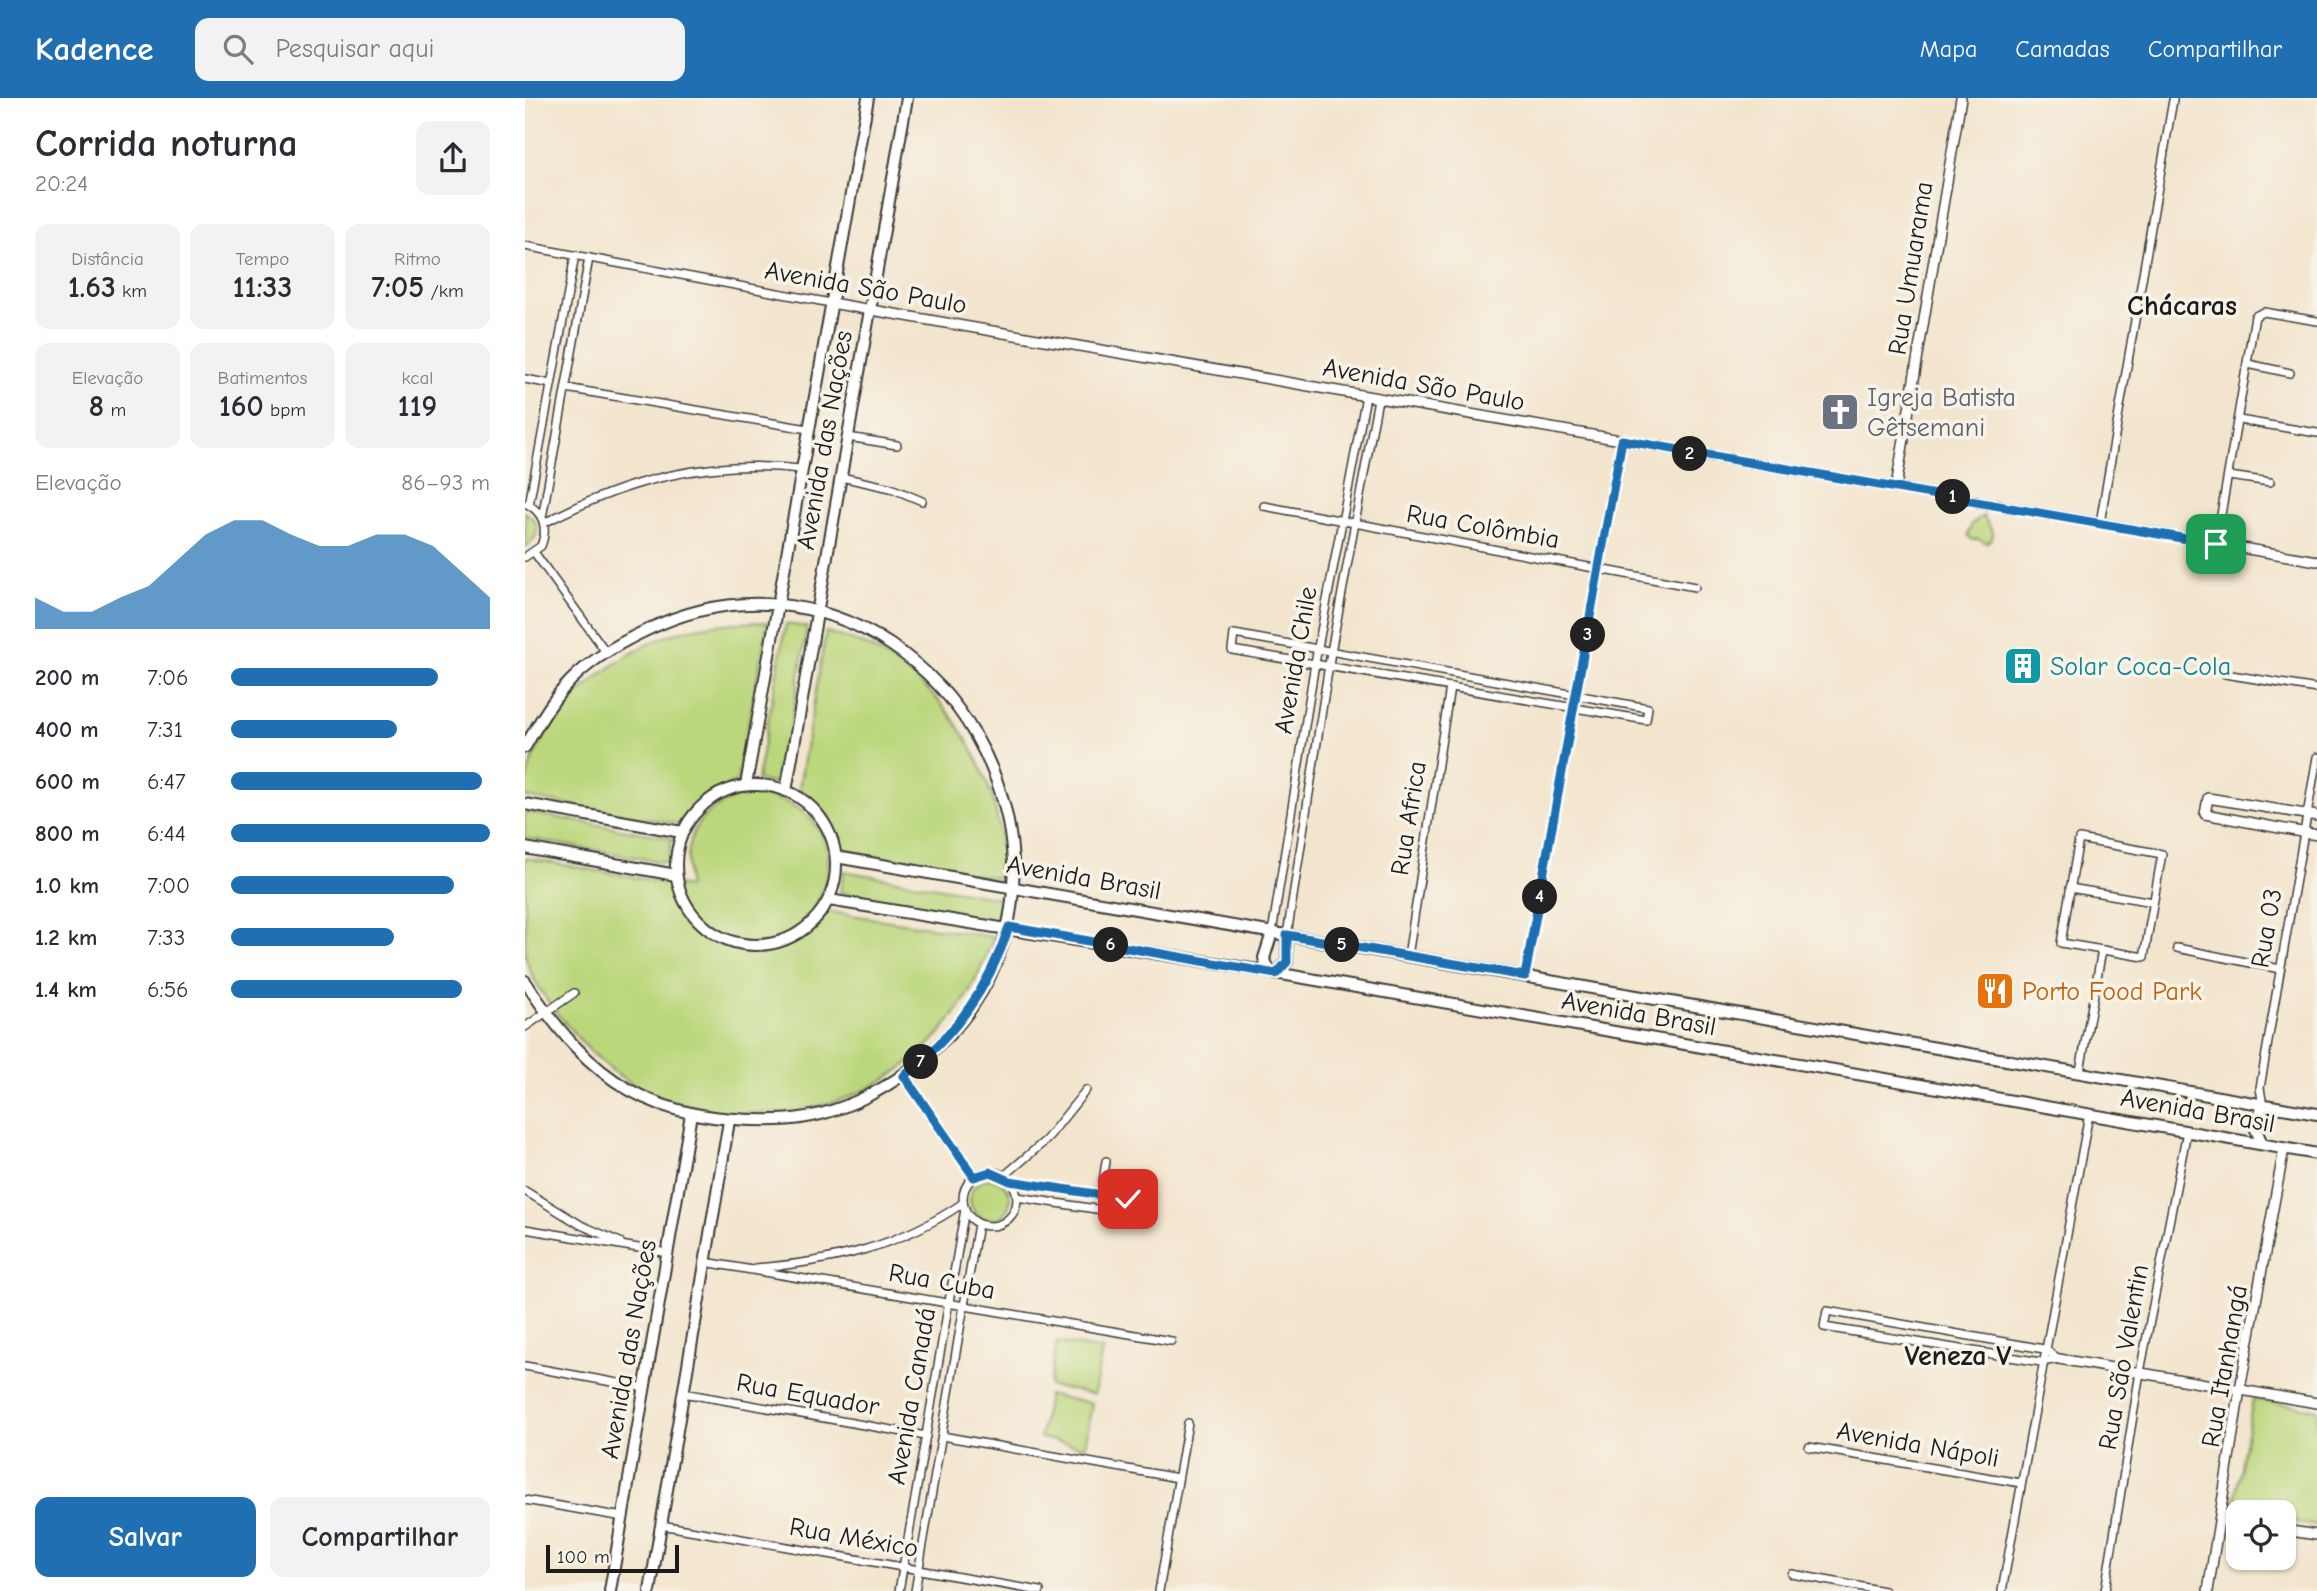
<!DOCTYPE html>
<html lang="pt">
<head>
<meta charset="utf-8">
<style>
	:root { --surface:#fff; --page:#f2f2f3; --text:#2b2b33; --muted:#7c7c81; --accent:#1f6fb2 }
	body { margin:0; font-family:"Comic Neue",sans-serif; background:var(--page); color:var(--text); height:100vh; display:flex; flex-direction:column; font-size:26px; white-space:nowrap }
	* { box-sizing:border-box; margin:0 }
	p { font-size:23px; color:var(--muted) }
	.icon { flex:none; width:38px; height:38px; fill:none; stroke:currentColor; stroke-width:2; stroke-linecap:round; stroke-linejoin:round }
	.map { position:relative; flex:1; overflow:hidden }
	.side { display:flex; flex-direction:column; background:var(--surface); width:525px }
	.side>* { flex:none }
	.controls { position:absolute; left:1701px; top:1402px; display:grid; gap:14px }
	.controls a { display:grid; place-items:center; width:70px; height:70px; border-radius:14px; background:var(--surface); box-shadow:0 2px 5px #0004; font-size:35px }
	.scale { position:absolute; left:21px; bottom:18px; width:133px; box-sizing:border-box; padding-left:7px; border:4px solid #1c1c1c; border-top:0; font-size:19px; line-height:24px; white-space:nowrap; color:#1c1c1c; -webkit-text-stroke:5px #f7f3e8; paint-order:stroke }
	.pin { position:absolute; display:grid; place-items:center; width:60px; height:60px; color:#fff; margin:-30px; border-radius:14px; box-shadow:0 4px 10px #0006 }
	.km { position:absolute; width:35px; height:35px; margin:-18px; border-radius:50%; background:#222; color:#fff; font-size:19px; line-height:35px; text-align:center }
	.round { display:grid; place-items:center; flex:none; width:74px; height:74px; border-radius:14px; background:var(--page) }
	.headline { display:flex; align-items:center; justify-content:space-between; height:119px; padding:0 35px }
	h1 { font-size:38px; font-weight:700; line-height:52px }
	.figures { display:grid; grid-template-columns:repeat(3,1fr); gap:10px; height:119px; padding:7px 35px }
	.figures div { display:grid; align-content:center; border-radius:14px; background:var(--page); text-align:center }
	.figures b { font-size:30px; font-weight:700 }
	.figures small { font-size:19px; font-weight:400 }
	.figures p { font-size:19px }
	.chart { height:196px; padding:14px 35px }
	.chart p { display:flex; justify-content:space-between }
	.chart svg { width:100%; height:126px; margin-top:7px; fill:var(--accent); opacity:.7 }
	.button { display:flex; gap:14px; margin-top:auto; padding:14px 35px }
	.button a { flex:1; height:80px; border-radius:14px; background:var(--accent); color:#fff; font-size:28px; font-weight:700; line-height:80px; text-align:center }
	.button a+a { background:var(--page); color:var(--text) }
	ul { padding:0 35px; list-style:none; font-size:23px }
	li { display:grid; grid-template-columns:112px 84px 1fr; align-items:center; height:52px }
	li i { height:18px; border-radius:9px; background:var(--accent) }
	header { display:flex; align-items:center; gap:42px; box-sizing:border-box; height:98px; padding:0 35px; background:var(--accent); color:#fff }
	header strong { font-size:33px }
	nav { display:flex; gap:38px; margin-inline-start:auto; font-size:24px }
	.search { width:490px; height:63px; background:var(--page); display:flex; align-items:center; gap:18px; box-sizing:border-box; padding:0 24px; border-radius:14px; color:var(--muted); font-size:26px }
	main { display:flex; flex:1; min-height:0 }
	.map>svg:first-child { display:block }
	.green { fill:#bbd77c; stroke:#6c7a4c; stroke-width:2 }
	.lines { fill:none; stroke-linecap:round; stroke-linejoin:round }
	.minor-casing { stroke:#3c3a37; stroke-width:10 }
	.tertiary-casing { stroke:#3c3a37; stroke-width:12 }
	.secondary-casing { stroke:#3c3a37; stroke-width:14 }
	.minor { stroke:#fff; stroke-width:7 }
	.tertiary { stroke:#fff; stroke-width:9 }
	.secondary { stroke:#fff; stroke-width:10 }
	.route-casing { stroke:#fff; stroke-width:14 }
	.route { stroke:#1f6fb2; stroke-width:9 }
	.labels { text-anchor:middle; stroke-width:7; stroke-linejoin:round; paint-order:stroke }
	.street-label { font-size:26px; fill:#1c1c1c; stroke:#f7f3e8 }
	.worship-label { font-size:26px; fill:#5b616d; stroke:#f7f3e8; text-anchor:start }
	.culture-label { font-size:26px; fill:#0d838f; stroke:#f7f3e8; text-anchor:start }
	.food-label { font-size:26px; fill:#c56008; stroke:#f7f3e8; text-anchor:start }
	.neighbourhood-label { font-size:28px; font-weight:bold; fill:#1c1c1c; stroke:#f7f3e8 }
</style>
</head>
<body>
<header>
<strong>Kadence</strong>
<div class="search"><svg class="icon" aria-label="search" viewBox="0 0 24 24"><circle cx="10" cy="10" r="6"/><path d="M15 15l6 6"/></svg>Pesquisar aqui</div>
<nav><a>Mapa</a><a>Camadas</a><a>Compartilhar</a></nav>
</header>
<main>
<section class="side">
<div class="headline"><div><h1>Corrida noturna</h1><p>20:24</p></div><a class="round"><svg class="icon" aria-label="share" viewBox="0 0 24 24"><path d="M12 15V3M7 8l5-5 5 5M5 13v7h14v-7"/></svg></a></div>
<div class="figures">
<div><p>Distância</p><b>1.63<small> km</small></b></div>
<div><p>Tempo</p><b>11:33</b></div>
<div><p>Ritmo</p><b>7:05<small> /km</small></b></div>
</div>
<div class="figures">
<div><p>Elevação</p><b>8<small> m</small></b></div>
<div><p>Batimentos</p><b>160<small> bpm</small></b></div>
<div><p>kcal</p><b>119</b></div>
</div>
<div class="chart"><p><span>Elevação</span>86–93 m</p>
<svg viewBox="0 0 160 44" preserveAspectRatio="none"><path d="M0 44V33L10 38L20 38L30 33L40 29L50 20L60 11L70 6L80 6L90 11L100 15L110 15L120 11L130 11L140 15L150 24L160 33V44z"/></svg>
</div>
<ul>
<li><b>200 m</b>7:06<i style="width:80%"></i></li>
<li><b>400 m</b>7:31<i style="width:64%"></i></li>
<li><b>600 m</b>6:47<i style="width:97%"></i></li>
<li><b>800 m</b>6:44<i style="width:100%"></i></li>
<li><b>1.0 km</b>7:00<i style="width:86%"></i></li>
<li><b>1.2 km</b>7:33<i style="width:63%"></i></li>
<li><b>1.4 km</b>6:56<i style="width:89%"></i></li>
</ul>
<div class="button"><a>Salvar</a><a>Compartilhar</a></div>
</section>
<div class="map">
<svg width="1792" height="1493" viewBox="0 0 1792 1493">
	<rect width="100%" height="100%" fill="#f7f3e8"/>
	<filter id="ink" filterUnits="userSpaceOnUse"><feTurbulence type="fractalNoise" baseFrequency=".0143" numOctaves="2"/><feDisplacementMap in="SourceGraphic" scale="14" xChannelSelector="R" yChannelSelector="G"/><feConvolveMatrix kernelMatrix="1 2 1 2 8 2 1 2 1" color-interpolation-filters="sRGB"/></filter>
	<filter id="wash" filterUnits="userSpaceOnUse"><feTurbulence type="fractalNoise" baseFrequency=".00686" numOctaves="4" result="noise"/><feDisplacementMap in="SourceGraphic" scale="28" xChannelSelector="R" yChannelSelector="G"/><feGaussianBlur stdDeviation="1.57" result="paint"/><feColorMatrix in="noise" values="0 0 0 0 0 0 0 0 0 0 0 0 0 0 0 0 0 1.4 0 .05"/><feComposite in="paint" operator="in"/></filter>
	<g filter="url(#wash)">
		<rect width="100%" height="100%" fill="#f3e5cd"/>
		<g class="green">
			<path d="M0,414C16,423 16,440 0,449Z"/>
			<polygon points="1458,418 1468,434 1467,441 1461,445 1454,441 1447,442 1443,437 1447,426"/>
			<path d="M243,524L212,684L183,696L153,726L0,699C0,631 82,560 142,538C173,526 210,524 243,524Z"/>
			<polygon points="261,526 282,529 257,687 232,682"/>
			<path d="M301,534C316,539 333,543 346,550C431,595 481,687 477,781L317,753L306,721L274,690Z"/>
			<path d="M221,696C287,697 327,751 288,811L468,839C429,961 323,1030 195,1013C134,1004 95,987 53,940C34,918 9,890 1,861C0,839 0,785 0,760L163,789C160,737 168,713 221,696Z"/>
			<polygon points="0,714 147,740 143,765 0,740"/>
			<polygon points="319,773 475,800 471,823 315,794"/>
			<circle cx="465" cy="1101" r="20"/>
			<polygon points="532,1244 577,1252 569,1296 524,1288"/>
			<polygon points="523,1297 567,1305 560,1349 515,1340"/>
			<polygon points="1728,1301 1792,1311 1792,1428 1759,1422 1759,1414 1708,1413"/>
		</g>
	</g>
	<g filter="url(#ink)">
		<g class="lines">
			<defs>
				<g id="minor">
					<polyline points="0,148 306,205"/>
					<polyline points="1723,266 1765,275"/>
					<polyline points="0,281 26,286"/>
					<polyline points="41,290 283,331"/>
					<polyline points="1714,322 1792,335"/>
					<polyline points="323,339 372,347"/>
					<polyline points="1704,378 1745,384"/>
					<polyline points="316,379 366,390 397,403"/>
					<polyline points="4,407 50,157"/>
					<polyline points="739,408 1170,489"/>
					<polyline points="17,420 64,160"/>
					<path d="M19,425C103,381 181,361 276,371"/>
					<polyline points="1575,425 1648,2"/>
					<polyline points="1691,446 1730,218 1739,214 1792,223"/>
					<polyline points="9,454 81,554"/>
					<path d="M0,459L16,448C23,430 19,415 2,406"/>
					<polygon points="709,536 1123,610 1121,622 707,552"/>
					<polyline points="1700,576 1792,591"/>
					<polygon points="1554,741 1637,756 1619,859 1536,845"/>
					<polyline points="1545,790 1628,804"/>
					<polyline points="747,835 790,565 841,298"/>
					<polyline points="762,837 806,554 853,301"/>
					<polyline points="1652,850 1755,871"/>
					<polyline points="883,858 925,589"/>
					<polyline points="1000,878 1097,342"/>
					<polyline points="0,929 49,895"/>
					<polyline points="1555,973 1577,852"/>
					<polyline points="379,978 449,1079"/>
					<polyline points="1738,1008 1735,990 1792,659"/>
					<circle cx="465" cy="1101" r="27"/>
					<polyline points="479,1078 521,1042 561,992"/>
					<polyline points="485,1083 603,1101"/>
					<polyline points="0,1093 56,1127 95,1144"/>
					<polyline points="576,1097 581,1063"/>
					<polyline points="492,1099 597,1115"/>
					<polyline points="0,1131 143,1155"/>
					<polyline points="180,1164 646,1243"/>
					<path d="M230,1170C307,1164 374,1149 438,1105"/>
					<polygon points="1302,1213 1519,1251 1534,1261 1516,1264 1299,1229"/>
					<polyline points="0,1268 120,1290"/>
					<polyline points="158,1295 401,1338"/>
					<polyline points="417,1338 653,1380"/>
					<polyline points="1284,1349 1496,1385"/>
					<polyline points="0,1402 98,1419"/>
					<polyline points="136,1427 515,1493"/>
					<polyline points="1267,1476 1359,1493"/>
					<polyline points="374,1493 440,1111"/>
					<polyline points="390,1493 453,1126"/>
					<polyline points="634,1493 663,1325"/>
					<polyline points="1477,1493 1564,1016"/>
					<polyline points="1580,1493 1615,1274 1662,1033"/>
				</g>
				<g id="tertiary">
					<polyline points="306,205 1792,463"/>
					<polyline points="1371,389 1436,0"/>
					<polyline points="1792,718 1683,700 1680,716 1792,737"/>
					<polyline points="1534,1261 1792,1305"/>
					<polyline points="1696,1421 1713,1424"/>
					<polyline points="1759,1432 1792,1437"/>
					<polyline points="1683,1493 1715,1291 1759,1051"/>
				</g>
				<g id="secondary">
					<path d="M0,649C11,630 23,608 38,591C60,565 92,546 122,532C296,447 477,580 488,763C492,830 466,897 417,944C373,987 314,1021 252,1022C128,1025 66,985 0,883"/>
					<circle cx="231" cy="767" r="80"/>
					<polyline points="221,687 343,0"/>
					<polyline points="261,693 382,0"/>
					<polyline points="0,706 157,734"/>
					<polyline points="0,750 151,777"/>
					<polyline points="311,759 1792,1016"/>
					<polyline points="304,802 745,874 1792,1056"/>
					<polyline points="745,874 739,860 747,835"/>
					<polyline points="751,876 762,864 762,837"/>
					<polyline points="1737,1046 1730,1029 1738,1008"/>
					<polyline points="85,1493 166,1016"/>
					<polyline points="125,1493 204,1023"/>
				</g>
			</defs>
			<use href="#minor" class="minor-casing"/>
			<use href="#tertiary" class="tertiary-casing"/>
			<use href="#secondary" class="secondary-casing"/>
			<use href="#minor" class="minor"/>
			<use href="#tertiary" class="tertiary"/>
			<use href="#secondary" class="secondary"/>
		</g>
	</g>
	<g class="lines" filter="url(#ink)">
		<defs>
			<path id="route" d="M603,1101L485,1083L465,1074L449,1079L379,978C430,937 463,892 484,829L751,876L762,864V837L1000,878L1097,342L1691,446"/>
		</defs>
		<use href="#route" class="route-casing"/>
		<use href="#route" class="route"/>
	</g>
	<defs>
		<symbol id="church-square" viewBox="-11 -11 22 22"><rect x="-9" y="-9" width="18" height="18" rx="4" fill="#6b7280" stroke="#f7f3e8"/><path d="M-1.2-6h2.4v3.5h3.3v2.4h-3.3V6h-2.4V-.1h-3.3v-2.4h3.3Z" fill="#fff"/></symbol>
		<symbol id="building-square" viewBox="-11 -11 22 22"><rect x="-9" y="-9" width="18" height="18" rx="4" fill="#0f9aa8" stroke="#f7f3e8"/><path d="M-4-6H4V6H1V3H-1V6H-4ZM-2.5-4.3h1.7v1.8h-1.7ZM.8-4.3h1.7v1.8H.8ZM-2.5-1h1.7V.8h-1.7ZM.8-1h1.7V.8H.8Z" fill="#fff"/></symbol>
		<symbol id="restaurant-square" viewBox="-11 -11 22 22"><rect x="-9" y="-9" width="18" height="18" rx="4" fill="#e8710a" stroke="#f7f3e8"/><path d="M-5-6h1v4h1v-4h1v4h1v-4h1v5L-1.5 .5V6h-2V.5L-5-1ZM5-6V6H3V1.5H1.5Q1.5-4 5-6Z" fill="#fff"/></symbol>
	</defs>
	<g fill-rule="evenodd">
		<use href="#church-square" x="1293" y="292" width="44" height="44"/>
		<use href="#building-square" x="1476" y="546" width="44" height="44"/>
		<use href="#restaurant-square" x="1448" y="871" width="44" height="44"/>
	</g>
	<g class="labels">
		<g class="street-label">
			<text transform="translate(1385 170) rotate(-81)" y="9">Rua Umuarama</text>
			<text transform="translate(341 189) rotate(10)" y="9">Avenida São Paulo</text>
			<text transform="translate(899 286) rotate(10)" y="9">Avenida São Paulo</text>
			<text transform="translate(299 342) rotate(-80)" y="9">Avenida das Nações</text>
			<text transform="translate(958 428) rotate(10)" y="9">Rua Colômbia</text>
			<text transform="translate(770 562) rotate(-80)" y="9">Avenida Chile</text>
			<text transform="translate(883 720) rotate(-81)" y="9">Rua Africa</text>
			<text transform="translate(559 779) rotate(10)" y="9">Avenida Brasil</text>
			<text transform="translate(1741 830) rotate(-80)" y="9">Rua 03</text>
			<text transform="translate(1114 915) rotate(10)" y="9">Avenida Brasil</text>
			<text transform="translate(1673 1012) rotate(10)" y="9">Avenida Brasil</text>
			<text transform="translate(417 1183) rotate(10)" y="9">Rua Cuba</text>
			<text transform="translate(103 1251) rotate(-80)" y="9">Avenida das Nações</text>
			<text transform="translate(1598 1259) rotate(-80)" y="9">Rua São Valentin</text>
			<text transform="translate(1699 1268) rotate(-80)" y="9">Rua Itanhangá</text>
			<text transform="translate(283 1296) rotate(10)" y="9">Rua Equador</text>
			<text transform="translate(386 1298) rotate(-80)" y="9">Avenida Canadá</text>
			<text transform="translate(1393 1346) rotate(10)" y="9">Avenida Nápoli</text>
			<text transform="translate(329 1439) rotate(10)" y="9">Rua México</text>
		</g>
		<g class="worship-label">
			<text x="1342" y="308">Igreja Batista<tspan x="1342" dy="30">Gêtsemani</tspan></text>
		</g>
		<g class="culture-label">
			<text x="1525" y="577">Solar Coca-Cola</text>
		</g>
		<g class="food-label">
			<text x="1497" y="902">Porto Food Park</text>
		</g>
		<g class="neighbourhood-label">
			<text x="1657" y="217">Chácaras</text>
			<text x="1433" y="1267">Veneza V</text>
		</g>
	</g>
</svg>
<div class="controls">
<a><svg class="icon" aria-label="locate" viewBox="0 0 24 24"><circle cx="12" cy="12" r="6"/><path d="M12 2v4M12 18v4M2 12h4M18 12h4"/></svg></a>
</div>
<div class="scale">100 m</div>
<div class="pin" style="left:1691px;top:446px;background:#1e9e55"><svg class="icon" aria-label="arrive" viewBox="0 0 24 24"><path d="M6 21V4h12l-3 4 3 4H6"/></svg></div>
<div class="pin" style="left:603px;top:1101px;background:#d93025"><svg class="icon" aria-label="check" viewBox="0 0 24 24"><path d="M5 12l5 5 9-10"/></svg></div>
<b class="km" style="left:1428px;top:399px">1</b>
<b class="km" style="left:1165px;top:356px">2</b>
<b class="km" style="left:1063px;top:537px">3</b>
<b class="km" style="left:1015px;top:799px">4</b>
<b class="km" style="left:817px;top:847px">5</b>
<b class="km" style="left:586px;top:847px">6</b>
<b class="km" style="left:396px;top:964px">7</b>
</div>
</main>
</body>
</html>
